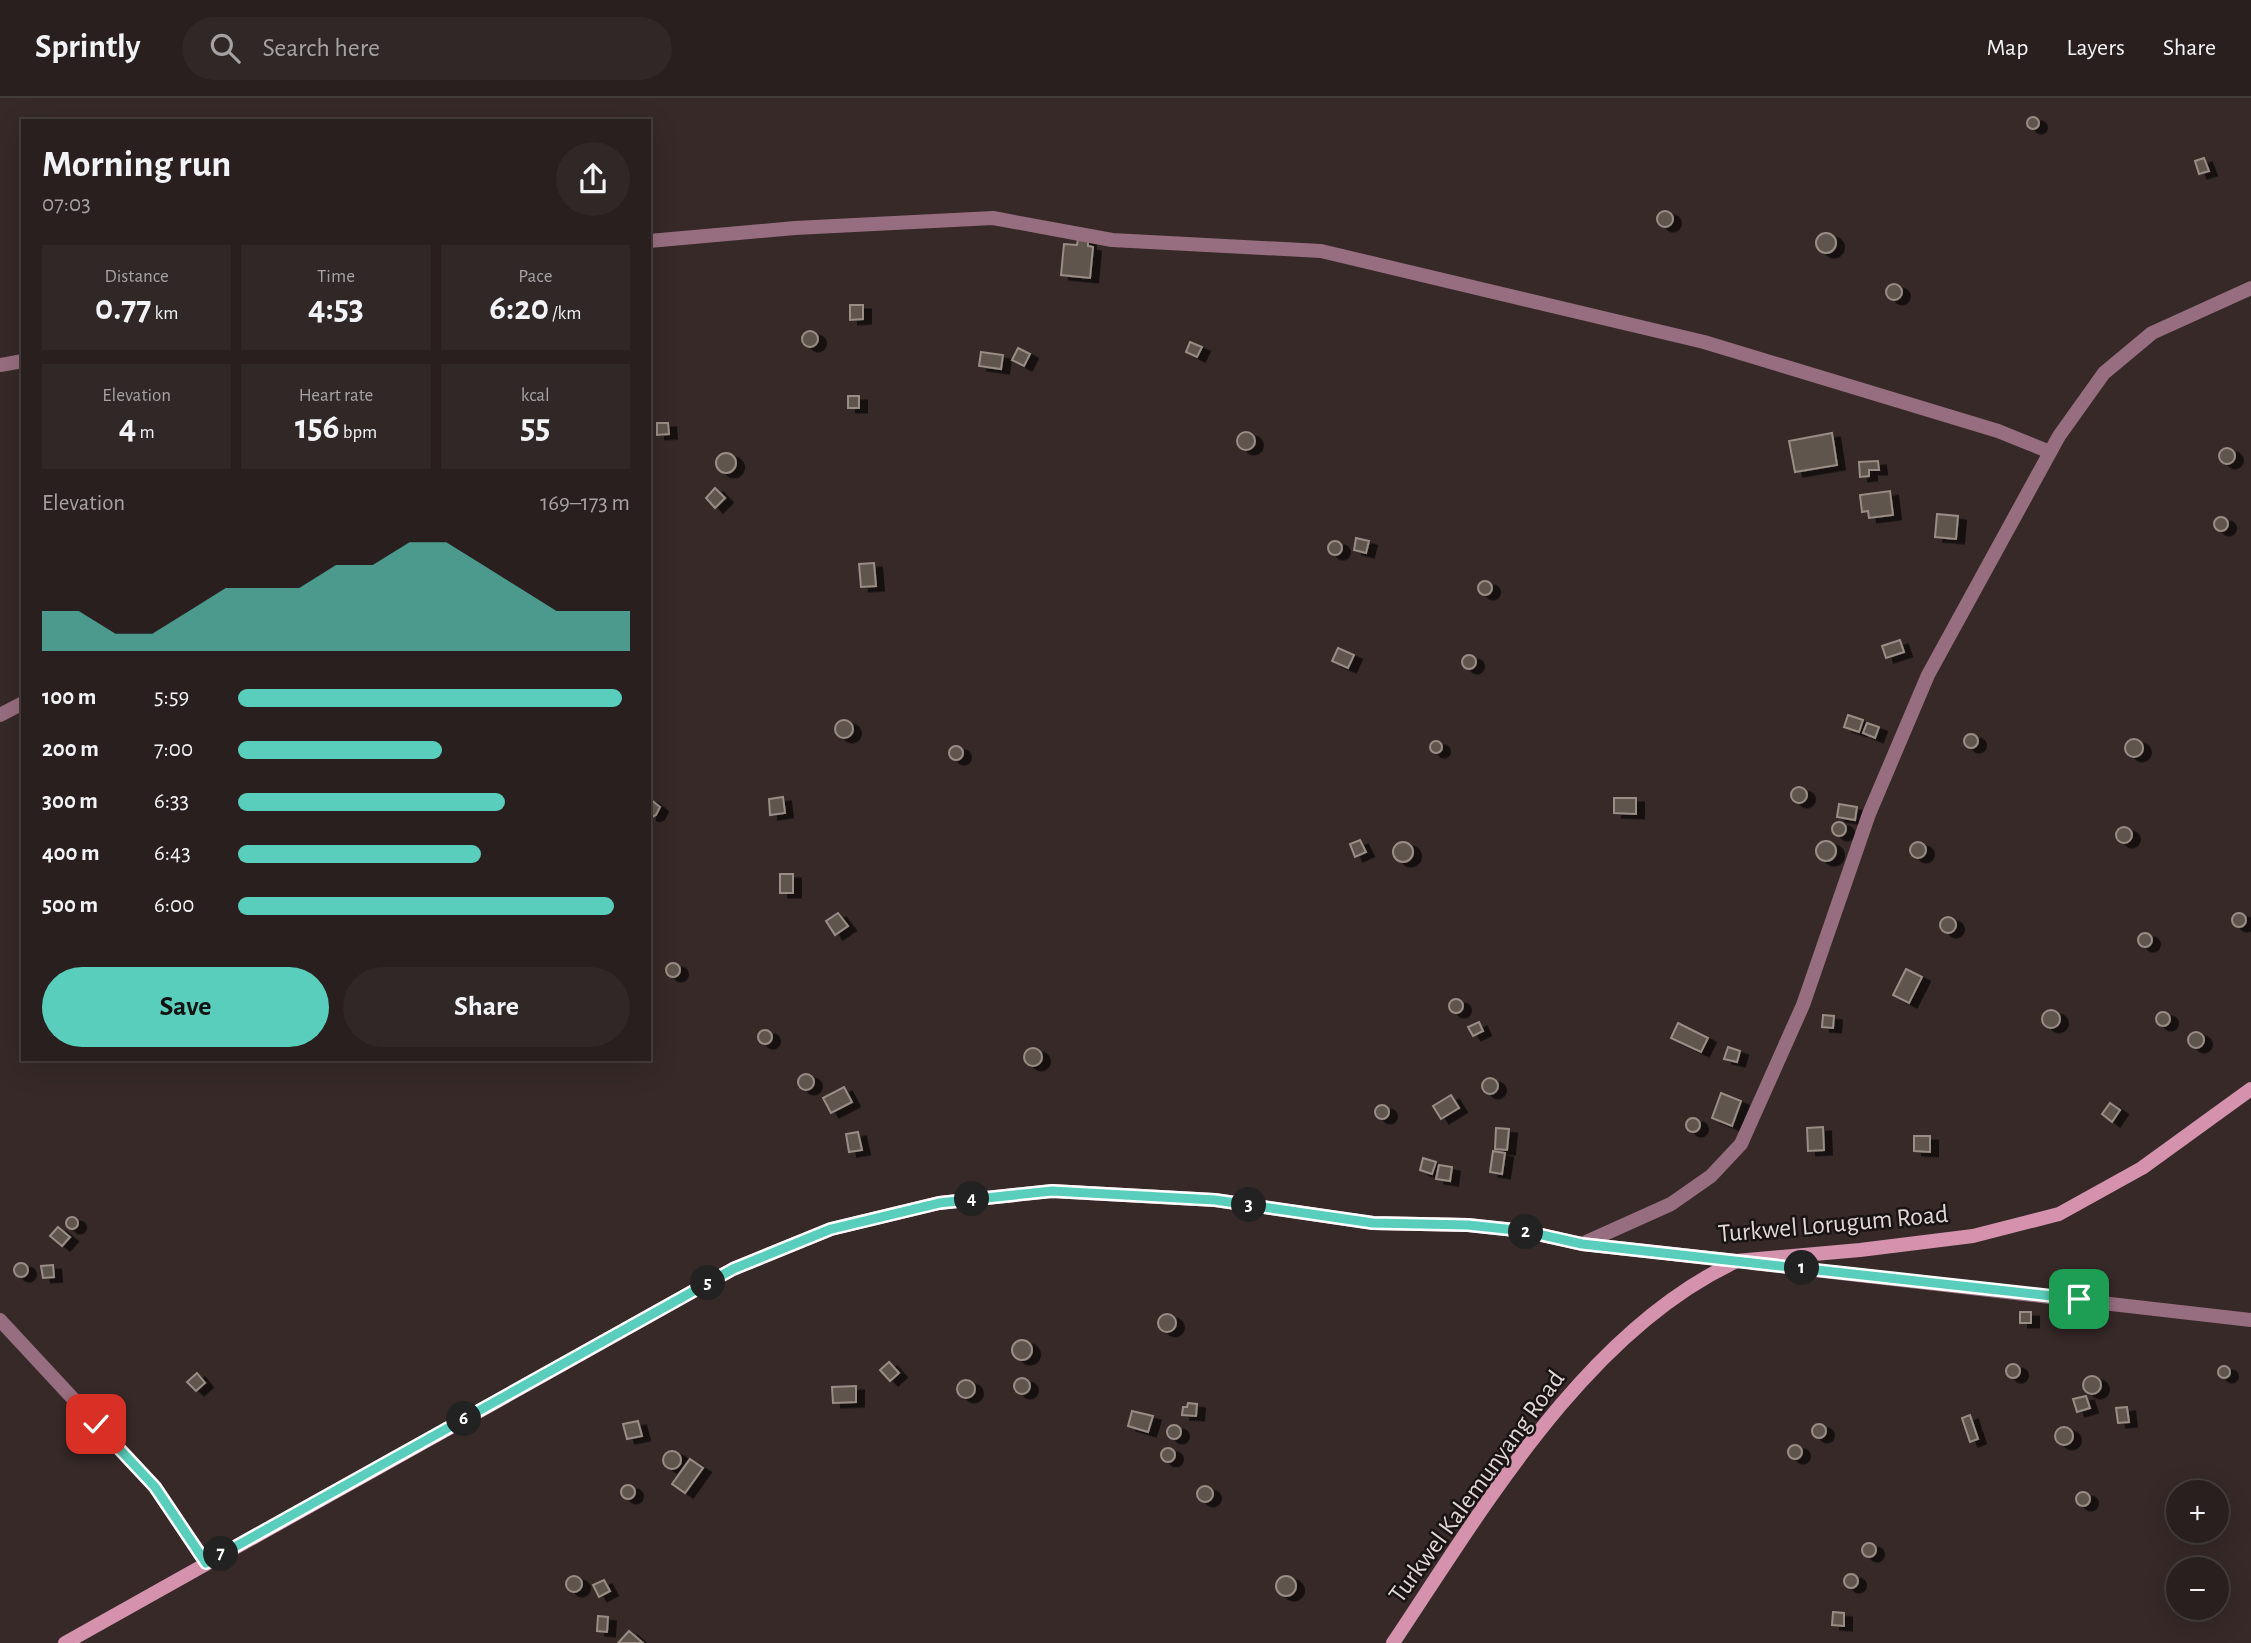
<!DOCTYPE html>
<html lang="en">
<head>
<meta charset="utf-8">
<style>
	:root { --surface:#281f1e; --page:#302727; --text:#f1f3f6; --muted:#a5a2a4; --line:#443d3c; --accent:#5acebc }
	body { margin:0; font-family:"Alegreya Sans",sans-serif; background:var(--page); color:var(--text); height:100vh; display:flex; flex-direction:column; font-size:26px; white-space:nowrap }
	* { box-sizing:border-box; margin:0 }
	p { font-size:23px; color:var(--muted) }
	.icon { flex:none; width:38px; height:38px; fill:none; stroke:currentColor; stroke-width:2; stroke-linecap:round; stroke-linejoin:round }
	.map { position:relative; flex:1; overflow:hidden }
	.sheet { position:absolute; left:21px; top:21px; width:630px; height:942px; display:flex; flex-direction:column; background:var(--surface); border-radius:0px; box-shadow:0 7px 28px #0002,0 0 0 2px var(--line) }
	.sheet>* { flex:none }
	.fabs { position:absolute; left:2166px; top:1382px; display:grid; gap:14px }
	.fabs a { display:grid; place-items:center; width:63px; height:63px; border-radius:50%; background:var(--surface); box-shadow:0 7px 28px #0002,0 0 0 2px var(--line); font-size:35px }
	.pin { position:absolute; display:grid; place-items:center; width:60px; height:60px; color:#fff; margin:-30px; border-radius:14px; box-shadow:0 4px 10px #0006 }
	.km { position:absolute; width:35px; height:35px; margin:-18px; border-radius:50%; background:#222; color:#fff; font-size:19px; line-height:35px; text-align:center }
	.round { display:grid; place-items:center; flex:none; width:74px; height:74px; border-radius:37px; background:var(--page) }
	.headline { display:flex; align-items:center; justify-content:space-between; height:119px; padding:0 21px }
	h1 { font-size:38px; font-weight:600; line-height:52px }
	.metrics { display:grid; grid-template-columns:repeat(3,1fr); gap:10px; height:119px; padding:7px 21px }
	.metrics div { display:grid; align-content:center; border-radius:0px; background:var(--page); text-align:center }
	.metrics b { font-size:35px; font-weight:600 }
	.metrics small { font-size:19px; font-weight:400 }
	.metrics p { font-size:19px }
	.chart { height:196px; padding:14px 21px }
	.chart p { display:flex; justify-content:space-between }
	.chart svg { width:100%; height:126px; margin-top:7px; fill:var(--accent); opacity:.7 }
	.button { display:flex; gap:14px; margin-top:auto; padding:14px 21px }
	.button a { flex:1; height:80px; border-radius:42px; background:var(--accent); color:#111; font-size:28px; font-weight:600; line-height:80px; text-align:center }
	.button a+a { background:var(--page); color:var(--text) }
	ul { padding:0 21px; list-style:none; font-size:23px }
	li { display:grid; grid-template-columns:112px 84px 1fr; align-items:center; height:52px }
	li i { height:18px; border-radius:9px; background:var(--accent) }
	header { display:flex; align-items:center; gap:42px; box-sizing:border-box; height:98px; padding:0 35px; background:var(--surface); border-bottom:2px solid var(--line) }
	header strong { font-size:33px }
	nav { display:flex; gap:38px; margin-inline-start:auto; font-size:24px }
	.search { width:490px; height:63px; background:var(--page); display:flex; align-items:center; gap:18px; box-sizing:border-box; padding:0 24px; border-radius:38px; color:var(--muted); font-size:26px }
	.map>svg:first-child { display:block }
	.building { fill:#5f544d; stroke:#998d85; stroke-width:2; filter:url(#shadow) }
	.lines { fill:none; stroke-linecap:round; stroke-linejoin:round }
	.street { stroke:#976e7f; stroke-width:14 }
	.secondary { stroke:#d492ad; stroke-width:14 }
	.route-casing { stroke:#fff; stroke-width:14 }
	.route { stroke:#5acebc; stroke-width:9 }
	.labels { text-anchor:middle; stroke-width:5; stroke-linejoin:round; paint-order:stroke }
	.street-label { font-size:26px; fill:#dfd7d6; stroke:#191413 }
</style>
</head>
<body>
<header>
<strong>Sprintly</strong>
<div class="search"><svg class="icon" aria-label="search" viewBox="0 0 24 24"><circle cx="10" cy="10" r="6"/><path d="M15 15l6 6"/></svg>Search here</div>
<nav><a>Map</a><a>Layers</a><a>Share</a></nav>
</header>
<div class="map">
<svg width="2251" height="1545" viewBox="0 0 2251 1545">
	<defs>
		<filter id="shadow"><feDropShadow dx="8" dy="4.5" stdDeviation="0" flood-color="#0009"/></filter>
	</defs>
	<rect width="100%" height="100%" fill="#362928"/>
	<g class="building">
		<circle cx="2033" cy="25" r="6"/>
		<polygon points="2204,60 2209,73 2199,76 2195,63"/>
		<circle cx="1665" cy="121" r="8"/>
		<circle cx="1826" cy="145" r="10"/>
		<polygon points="1078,141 1088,142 1088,148 1093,149 1090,180 1061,177 1064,146 1077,147"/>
		<circle cx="1894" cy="194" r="8"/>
		<polygon points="850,207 863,207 863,221 850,222"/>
		<circle cx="810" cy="241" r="8"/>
		<polygon points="1190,244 1202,249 1197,259 1186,254"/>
		<polygon points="1018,250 1030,256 1024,268 1012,262"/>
		<polygon points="981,254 1003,257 1001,271 979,268"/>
		<rect x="848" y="298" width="11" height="12"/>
		<polygon points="657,325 668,325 669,336 657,337"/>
		<circle cx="1246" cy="343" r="9"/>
		<polygon points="1832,335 1837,367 1795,374 1789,343"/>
		<circle cx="2227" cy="358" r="8"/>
		<circle cx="726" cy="365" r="10"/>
		<polygon points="1878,363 1879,372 1869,372 1869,378 1860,379 1859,364"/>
		<polygon points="715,390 725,400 715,410 706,400"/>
		<polygon points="1890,393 1893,417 1869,420 1868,413 1862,414 1860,397"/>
		<polygon points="1937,416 1958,418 1956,441 1935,439"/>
		<circle cx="2221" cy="426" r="7"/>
		<polygon points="1356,440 1369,443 1366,455 1354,452"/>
		<circle cx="1335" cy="450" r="7"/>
		<polygon points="874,465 876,488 861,489 859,466"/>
		<circle cx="1485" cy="490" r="7"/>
		<polygon points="1900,542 1904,554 1886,560 1882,548"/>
		<polygon points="1338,550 1354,557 1348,570 1332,563"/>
		<circle cx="1469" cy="564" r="7"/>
		<polygon points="1848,617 1863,622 1859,634 1844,629"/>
		<circle cx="844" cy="631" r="9"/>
		<polygon points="1867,625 1879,629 1875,640 1863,635"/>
		<circle cx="1971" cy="643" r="7"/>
		<circle cx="2134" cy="650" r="9"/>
		<circle cx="1436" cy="649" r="6"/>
		<circle cx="956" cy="655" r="7"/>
		<circle cx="1799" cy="697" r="8"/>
		<polygon points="783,699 785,715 770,717 769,701"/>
		<polygon points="1614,700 1636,700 1636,716 1614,715"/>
		<polygon points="650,701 660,709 656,717 652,719 649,718"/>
		<polygon points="1839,706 1857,709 1855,722 1837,719"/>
		<circle cx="1839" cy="731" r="7"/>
		<circle cx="2124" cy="737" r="8"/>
		<polygon points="1360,742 1366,754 1355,759 1350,746"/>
		<circle cx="1826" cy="753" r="10"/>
		<circle cx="1403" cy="754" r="10"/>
		<circle cx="1918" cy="752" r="8"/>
		<rect x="780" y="776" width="13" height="19"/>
		<circle cx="2239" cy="822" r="7"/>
		<polygon points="838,815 848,828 835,837 826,823"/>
		<circle cx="1948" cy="827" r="8"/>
		<circle cx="2145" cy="842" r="7"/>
		<circle cx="673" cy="872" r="7"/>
		<polygon points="1906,871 1922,879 1909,905 1893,897"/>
		<circle cx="1456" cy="908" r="7"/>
		<circle cx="2051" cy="921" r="9"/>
		<circle cx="2163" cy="921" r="7"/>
		<polygon points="1823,917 1834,918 1833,930 1822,929"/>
		<polygon points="1479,924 1483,933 1473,938 1468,929"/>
		<polygon points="1678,925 1708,940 1701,954 1671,940"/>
		<circle cx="765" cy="939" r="7"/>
		<circle cx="2196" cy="942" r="8"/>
		<polygon points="1728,949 1740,953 1737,964 1724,961"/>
		<circle cx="1033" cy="959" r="9"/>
		<circle cx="806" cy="984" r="8"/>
		<circle cx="1490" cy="988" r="8"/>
		<polygon points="844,989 852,1004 831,1015 823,1000"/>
		<polygon points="1721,995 1741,1003 1732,1028 1712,1020"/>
		<polygon points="1451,997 1459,1010 1441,1021 1433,1008"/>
		<polygon points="2110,1005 2120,1012 2112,1024 2102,1016"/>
		<circle cx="1382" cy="1014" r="7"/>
		<circle cx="1693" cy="1027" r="7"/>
		<polygon points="1823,1029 1824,1052 1808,1053 1807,1030"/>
		<polygon points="1496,1030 1509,1031 1507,1052 1495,1051"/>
		<polygon points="858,1034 862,1052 849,1054 846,1036"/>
		<polygon points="1914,1038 1930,1038 1930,1054 1914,1053"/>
		<polygon points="1493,1053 1505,1055 1502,1076 1490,1074"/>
		<polygon points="1423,1060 1436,1064 1432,1076 1420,1072"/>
		<polygon points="1439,1067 1452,1069 1450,1083 1436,1081"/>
		<circle cx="72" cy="1125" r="6"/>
		<polygon points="58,1129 70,1139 62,1148 50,1138"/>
		<circle cx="21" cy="1172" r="7"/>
		<polygon points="53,1167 54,1179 43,1180 41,1168"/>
		<rect x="2020" y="1214" width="11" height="11"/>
		<circle cx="1167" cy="1225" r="9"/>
		<circle cx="1022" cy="1252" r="10"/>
		<polygon points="889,1264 899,1275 890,1283 880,1272"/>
		<circle cx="2013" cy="1273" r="7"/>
		<circle cx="2224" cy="1274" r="6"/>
		<polygon points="197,1275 205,1285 196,1293 187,1284"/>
		<circle cx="2092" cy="1287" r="9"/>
		<circle cx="1022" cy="1288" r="8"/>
		<circle cx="966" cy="1291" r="9"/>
		<polygon points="856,1288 856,1304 833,1305 832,1289"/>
		<polygon points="2086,1298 2090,1310 2077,1314 2073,1301"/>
		<polygon points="1188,1305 1197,1306 1196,1318 1182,1317 1183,1309 1187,1309"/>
		<polygon points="2127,1309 2129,1324 2118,1325 2116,1310"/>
		<polygon points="1132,1313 1153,1318 1148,1334 1128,1328"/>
		<polygon points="1970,1317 1978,1341 1970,1344 1962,1320"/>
		<polygon points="638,1323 642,1338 627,1341 623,1326"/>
		<circle cx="1819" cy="1333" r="7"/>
		<circle cx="1174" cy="1334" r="7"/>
		<circle cx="2064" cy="1338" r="9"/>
		<circle cx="1795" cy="1354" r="7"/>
		<circle cx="1168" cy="1357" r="7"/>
		<circle cx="672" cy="1362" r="9"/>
		<polygon points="690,1361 703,1370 685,1395 672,1386"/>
		<circle cx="628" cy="1394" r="7"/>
		<circle cx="1205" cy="1396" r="8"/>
		<circle cx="2083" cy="1401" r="7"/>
		<circle cx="1869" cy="1452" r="7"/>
		<circle cx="1851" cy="1483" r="7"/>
		<circle cx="574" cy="1486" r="8"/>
		<circle cx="1286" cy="1488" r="10"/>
		<polygon points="604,1482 610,1493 599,1499 593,1487"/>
		<polygon points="1833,1514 1844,1515 1844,1528 1832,1527"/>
		<polygon points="598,1518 608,1519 607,1534 597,1533"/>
		<polygon points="629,1533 643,1545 618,1545"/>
	</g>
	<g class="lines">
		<g class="street">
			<polyline points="649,143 795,130 993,120 1112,142 1321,153 1704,244 1998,333 2050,354"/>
			<polyline points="0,267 23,263"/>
			<polyline points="0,617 23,605"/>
			<polyline points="1582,1146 1671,1106 1711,1078 1741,1046 1803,907 1869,716 1928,577 2059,338 2104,275 2152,235 2251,190"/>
			<polyline points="1752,1165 2251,1222"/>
			<polyline points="0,1222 155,1389 206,1465"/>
		</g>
		<g class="secondary">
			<polyline points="65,1545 733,1171 831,1131 939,1105 1052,1093 1215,1102 1373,1125 1468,1127 1524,1133 1582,1146 1736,1163 1860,1152 1973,1138 2059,1116 2142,1070 2251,991"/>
			<path d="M1393,1545C1482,1412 1585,1234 1735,1164"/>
		</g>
	</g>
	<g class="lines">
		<defs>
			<polyline id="route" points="96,1326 155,1389 206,1465 733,1171 831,1131 939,1105 1052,1093 1215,1102 1373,1125 1468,1127 1524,1133 1582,1146 2079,1201"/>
		</defs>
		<use href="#route" class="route-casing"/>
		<use href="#route" class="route"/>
	</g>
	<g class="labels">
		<g class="street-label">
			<text transform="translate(1833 1125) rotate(-5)" y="9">Turkwel Lorugum Road</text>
			<text transform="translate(1476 1388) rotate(-54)" y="9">Turkwel Kalemunyang Road</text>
		</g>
	</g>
</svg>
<div class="fabs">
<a>+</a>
<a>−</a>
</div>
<div class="pin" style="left:2079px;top:1201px;background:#1e9e55"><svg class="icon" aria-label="arrive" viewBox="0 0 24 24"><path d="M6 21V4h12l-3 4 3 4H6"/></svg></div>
<div class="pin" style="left:96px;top:1326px;background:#d93025"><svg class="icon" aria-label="check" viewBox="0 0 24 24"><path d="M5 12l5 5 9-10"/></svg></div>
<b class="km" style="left:1802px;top:1170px">1</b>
<b class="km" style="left:1526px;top:1134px">2</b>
<b class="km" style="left:1249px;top:1107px">3</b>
<b class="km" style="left:972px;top:1101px">4</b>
<b class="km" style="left:708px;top:1185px">5</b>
<b class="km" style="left:464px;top:1321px">6</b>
<b class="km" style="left:221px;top:1456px">7</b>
<section class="sheet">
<div class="headline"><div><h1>Morning run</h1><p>07:03</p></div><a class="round"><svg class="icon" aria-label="share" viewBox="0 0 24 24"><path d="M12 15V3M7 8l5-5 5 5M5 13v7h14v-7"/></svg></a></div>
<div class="metrics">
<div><p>Distance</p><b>0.77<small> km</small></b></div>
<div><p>Time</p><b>4:53</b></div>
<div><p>Pace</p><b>6:20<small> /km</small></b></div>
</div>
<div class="metrics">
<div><p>Elevation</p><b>4<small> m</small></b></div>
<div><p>Heart rate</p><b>156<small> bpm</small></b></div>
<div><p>kcal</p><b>55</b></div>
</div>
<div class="chart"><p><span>Elevation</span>169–173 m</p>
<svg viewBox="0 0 160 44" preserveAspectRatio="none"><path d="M0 44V30L10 30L20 38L30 38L40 30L50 22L60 22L70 22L80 14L90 14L100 6L110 6L120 14L130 22L140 30L150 30L160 30V44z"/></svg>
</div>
<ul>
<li><b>100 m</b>5:59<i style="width:98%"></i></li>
<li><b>200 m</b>7:00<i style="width:52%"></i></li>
<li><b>300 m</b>6:33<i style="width:68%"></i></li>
<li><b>400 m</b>6:43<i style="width:62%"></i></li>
<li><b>500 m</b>6:00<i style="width:96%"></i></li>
</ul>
<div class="button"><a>Save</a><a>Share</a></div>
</section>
</div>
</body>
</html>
